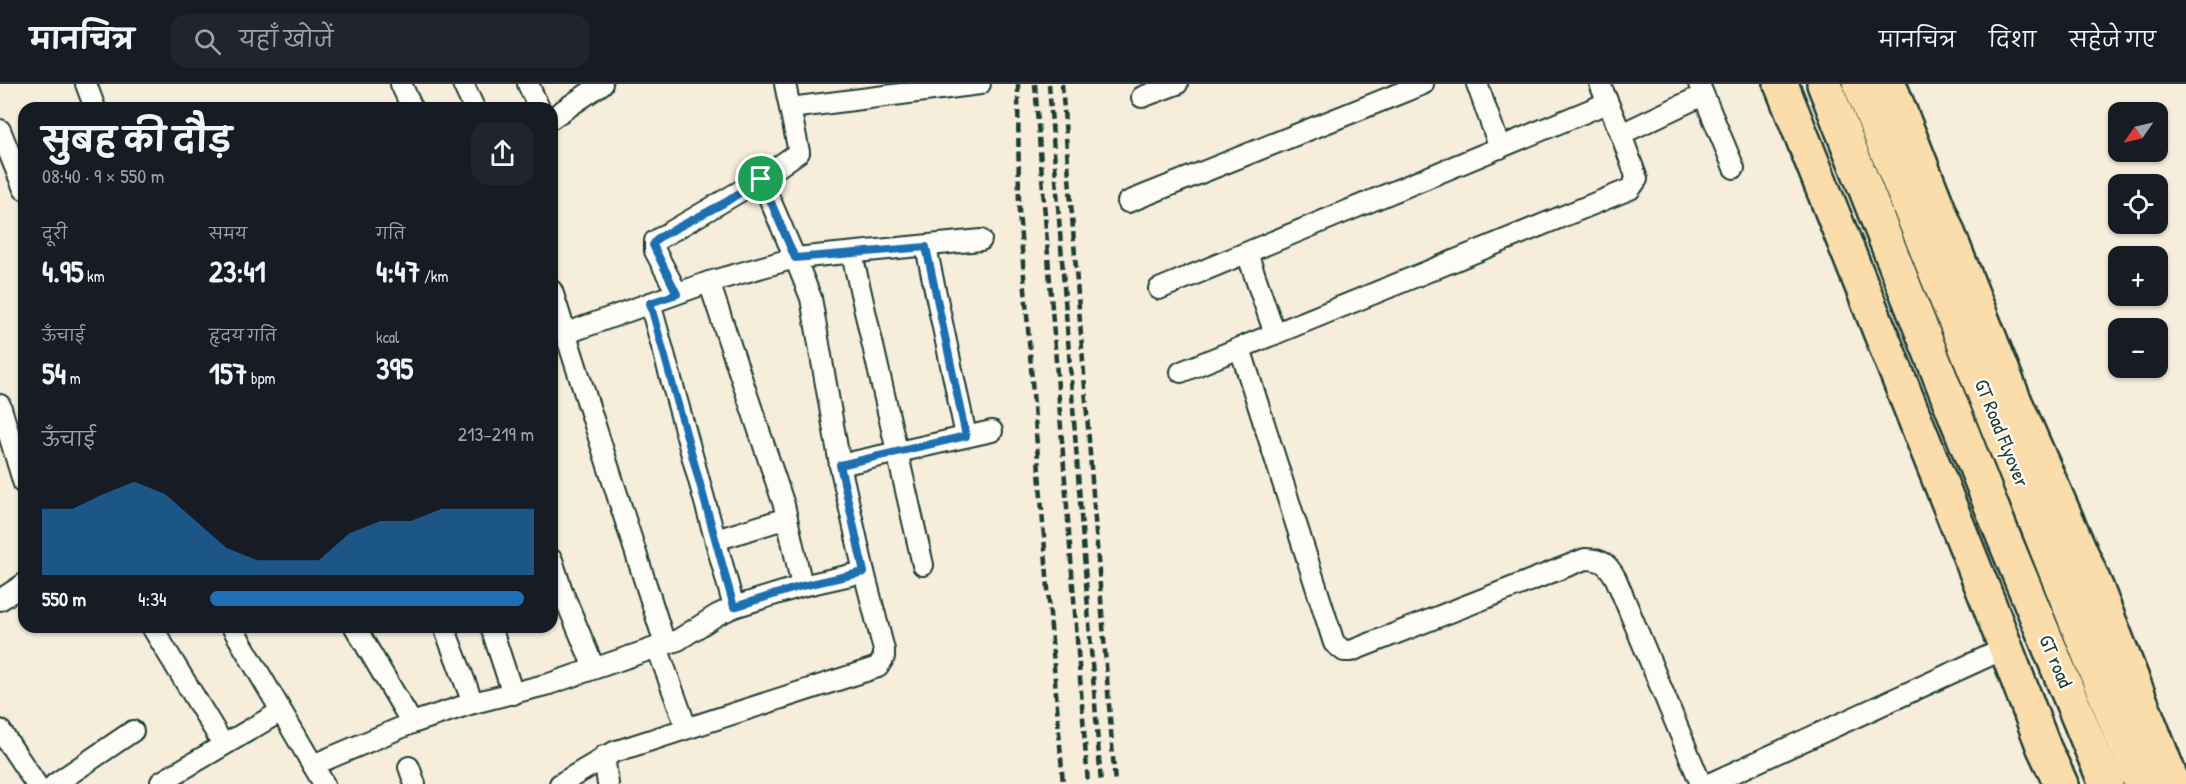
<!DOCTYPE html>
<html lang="hi">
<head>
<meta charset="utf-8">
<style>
	:root { --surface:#171b24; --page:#20242c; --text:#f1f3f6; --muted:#9ea1a6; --line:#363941; --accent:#1f6fb2 }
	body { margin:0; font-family:"Patrick Hand","Playpen Sans Deva",sans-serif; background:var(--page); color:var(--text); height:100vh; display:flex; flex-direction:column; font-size:22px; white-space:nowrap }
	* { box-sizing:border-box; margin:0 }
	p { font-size:20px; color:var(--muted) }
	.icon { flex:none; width:33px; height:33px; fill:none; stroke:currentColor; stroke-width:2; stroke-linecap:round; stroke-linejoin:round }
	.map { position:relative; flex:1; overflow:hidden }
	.side { position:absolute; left:18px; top:18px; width:540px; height:531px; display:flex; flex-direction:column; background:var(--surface); border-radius:18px; box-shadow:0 2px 4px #0004 }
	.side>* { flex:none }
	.needle { width:39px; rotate:236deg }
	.controls { position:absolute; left:2108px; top:18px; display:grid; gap:12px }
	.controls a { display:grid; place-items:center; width:60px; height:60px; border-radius:12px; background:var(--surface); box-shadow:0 2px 4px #0004; font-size:30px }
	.pin { position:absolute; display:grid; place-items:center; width:51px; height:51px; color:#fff; margin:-26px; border:3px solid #fff; border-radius:50%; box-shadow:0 2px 6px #0007 }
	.round { display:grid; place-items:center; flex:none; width:63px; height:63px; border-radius:18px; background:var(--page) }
	.headline { display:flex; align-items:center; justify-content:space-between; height:102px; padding:0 24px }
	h1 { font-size:33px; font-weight:700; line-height:45px }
	.stats { display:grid; grid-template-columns:repeat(3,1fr); gap:9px; height:102px; padding:6px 24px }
	.stats div { display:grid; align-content:center }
	.stats b { font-size:30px; font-weight:700 }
	.stats small { font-size:16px; font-weight:400 }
	.stats p { font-size:16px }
	.chart { height:168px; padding:12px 24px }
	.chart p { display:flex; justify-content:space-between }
	.chart svg { width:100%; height:108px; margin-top:6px; fill:var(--accent); opacity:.7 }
	ul { padding:0 24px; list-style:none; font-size:20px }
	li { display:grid; grid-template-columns:96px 72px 1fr; align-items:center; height:45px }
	li i { height:15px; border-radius:8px; background:var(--accent) }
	header { display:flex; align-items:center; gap:36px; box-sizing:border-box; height:84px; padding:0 30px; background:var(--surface); border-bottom:2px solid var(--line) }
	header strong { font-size:28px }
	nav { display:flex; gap:33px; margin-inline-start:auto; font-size:21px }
	.search { width:420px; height:54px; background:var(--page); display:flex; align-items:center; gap:15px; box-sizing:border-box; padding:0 21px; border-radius:18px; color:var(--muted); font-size:22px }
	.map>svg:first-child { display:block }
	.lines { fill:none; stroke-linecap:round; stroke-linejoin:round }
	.street-casing { stroke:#1f3d34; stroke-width:24 }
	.highway-casing { stroke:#1f3d34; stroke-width:38 }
	.street { stroke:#fdfcf7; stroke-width:20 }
	.highway { stroke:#faddab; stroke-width:33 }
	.rail { stroke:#1f3d34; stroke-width:4.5; stroke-dasharray:9 4.5; stroke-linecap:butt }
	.route-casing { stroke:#fff; stroke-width:12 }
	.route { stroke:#1f6fb2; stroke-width:8 }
	.labels { text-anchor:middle; stroke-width:4.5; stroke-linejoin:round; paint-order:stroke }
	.street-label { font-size:20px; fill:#1f3d34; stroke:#fdfcf7 }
</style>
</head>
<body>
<header>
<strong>मानचित्र</strong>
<div class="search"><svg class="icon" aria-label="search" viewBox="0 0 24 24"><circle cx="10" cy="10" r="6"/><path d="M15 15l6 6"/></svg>यहाँ खोजें</div>
<nav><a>मानचित्र</a><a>दिशा</a><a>सहेजे गए</a></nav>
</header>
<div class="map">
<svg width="2186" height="700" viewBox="0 0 2186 700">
	<rect width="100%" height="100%" fill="#f6eddb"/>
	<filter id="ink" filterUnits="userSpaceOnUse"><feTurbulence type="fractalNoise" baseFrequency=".0167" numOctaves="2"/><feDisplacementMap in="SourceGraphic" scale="12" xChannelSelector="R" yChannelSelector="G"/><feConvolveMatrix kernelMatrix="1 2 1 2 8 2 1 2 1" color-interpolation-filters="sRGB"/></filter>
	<g filter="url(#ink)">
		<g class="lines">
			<defs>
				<g id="street">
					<polyline points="86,0 95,24"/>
					<polyline points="401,0 412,24"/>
					<polyline points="463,0 474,24"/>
					<polyline points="528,0 539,24"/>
					<polyline points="1477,0 1500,64"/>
					<polyline points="1699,0 1734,84"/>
					<polyline points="1142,13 1177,0"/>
					<polyline points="790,24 980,0"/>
					<polyline points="552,34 602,0"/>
					<polyline points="0,46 24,105"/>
					<polyline points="1621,50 1703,11"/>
					<polyline points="761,95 799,68 785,0"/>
					<polyline points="1128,118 1423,0"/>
					<polyline points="926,163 966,352"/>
					<polyline points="1247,169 1275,250"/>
					<polyline points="852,170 923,481"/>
					<polyline points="709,198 784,421 802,502"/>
					<polyline points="1159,205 1607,19"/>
					<polyline points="552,207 665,560"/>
					<polyline points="677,209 655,167 655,157 761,95 795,174 981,156"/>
					<polyline points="650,219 734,523"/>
					<polyline points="567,249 709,198 795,174 811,214 840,381 864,488"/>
					<path d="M1240,264L1334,559L1344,567H1351L1585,475C1602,475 1608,480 1616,495L1701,700"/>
					<polyline points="1181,288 1630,105 1637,95 1621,50 1600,0"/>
					<polyline points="0,321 24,400"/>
					<polyline points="840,381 992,347"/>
					<polyline points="716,456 787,434"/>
					<polyline points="552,476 562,507"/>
					<polyline points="552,510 562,507 594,584"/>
					<polyline points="0,516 24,500"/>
					<polyline points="152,543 223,660"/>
					<polyline points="232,543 324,700"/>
					<polyline points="355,543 412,639"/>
					<polyline points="444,543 473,619"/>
					<polyline points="491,543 513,610"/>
					<polyline points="657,563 686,643"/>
					<polyline points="0,646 36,700"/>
					<polyline points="604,672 608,700"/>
					<polyline points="313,681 412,639 473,619 549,600 678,556 717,531 734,523 802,502 864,488 884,566 884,573 878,583 614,668 560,700"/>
					<polyline points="409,683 415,700"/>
					<polyline points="161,698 280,628"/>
					<polyline points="55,700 133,647"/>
					<polyline points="1709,700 2006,564"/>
				</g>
				<g id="highway">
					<polyline points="1781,0 1989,520 2044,664 2061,700"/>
					<polyline points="1824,0 2004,454 2106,700"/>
					<polyline points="1860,0 2141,700"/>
					<polyline points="1889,0 2013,313 2096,503 2173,700"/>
				</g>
			</defs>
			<use href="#street" class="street-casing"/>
			<use href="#highway" class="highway-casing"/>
			<use href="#street" class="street"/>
			<use href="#highway" class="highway"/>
			<g class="rail">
				<polyline points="1018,0 1019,127 1063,700"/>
				<polyline points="1035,0 1088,700"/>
				<polyline points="1049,0 1101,700"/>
				<polyline points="1062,0 1115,700"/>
			</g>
		</g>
	</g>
	<g class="lines" filter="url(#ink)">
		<defs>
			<polygon id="route" points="761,95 795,174 926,163 966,352 840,381 864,488 802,502 734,523 650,219 677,210 653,161 658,154 726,118"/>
		</defs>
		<use href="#route" class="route-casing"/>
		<use href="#route" class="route"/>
	</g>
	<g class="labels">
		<g class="street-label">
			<text transform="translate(2002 349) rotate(68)" y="7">GT Road Flyover</text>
			<text transform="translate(2056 577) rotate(67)" y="7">GT road</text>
		</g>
	</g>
</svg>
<div class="controls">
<a><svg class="needle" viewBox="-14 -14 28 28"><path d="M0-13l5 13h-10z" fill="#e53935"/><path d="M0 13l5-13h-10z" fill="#9ea1a6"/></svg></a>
<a><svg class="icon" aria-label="locate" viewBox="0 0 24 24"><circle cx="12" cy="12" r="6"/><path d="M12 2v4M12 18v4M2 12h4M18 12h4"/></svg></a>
<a>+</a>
<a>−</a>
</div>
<div class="pin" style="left:761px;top:95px;background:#1e9e55"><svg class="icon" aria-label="arrive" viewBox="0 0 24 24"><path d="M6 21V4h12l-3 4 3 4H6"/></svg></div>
<section class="side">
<div class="headline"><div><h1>सुबह की दौड़</h1><p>08:40 · 9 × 550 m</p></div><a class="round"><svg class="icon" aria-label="share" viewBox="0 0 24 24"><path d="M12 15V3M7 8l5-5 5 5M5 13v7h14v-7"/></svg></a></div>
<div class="stats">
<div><p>दूरी</p><b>4.95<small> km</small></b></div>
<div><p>समय</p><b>23:41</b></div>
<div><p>गति</p><b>4:47<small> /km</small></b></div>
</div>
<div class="stats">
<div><p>ऊँचाई</p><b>54<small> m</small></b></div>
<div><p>हृदय गति</p><b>157<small> bpm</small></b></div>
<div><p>kcal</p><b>395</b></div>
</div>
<div class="chart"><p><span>ऊँचाई</span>213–219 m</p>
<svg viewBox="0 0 160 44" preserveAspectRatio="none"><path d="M0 44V17L10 17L20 11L30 6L40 11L50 22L60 33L70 38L80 38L90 38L100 27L110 22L120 22L130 17L140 17L150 17L160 17V44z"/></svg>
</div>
<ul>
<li><b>550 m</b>4:34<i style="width:97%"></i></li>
</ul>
</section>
</div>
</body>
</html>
